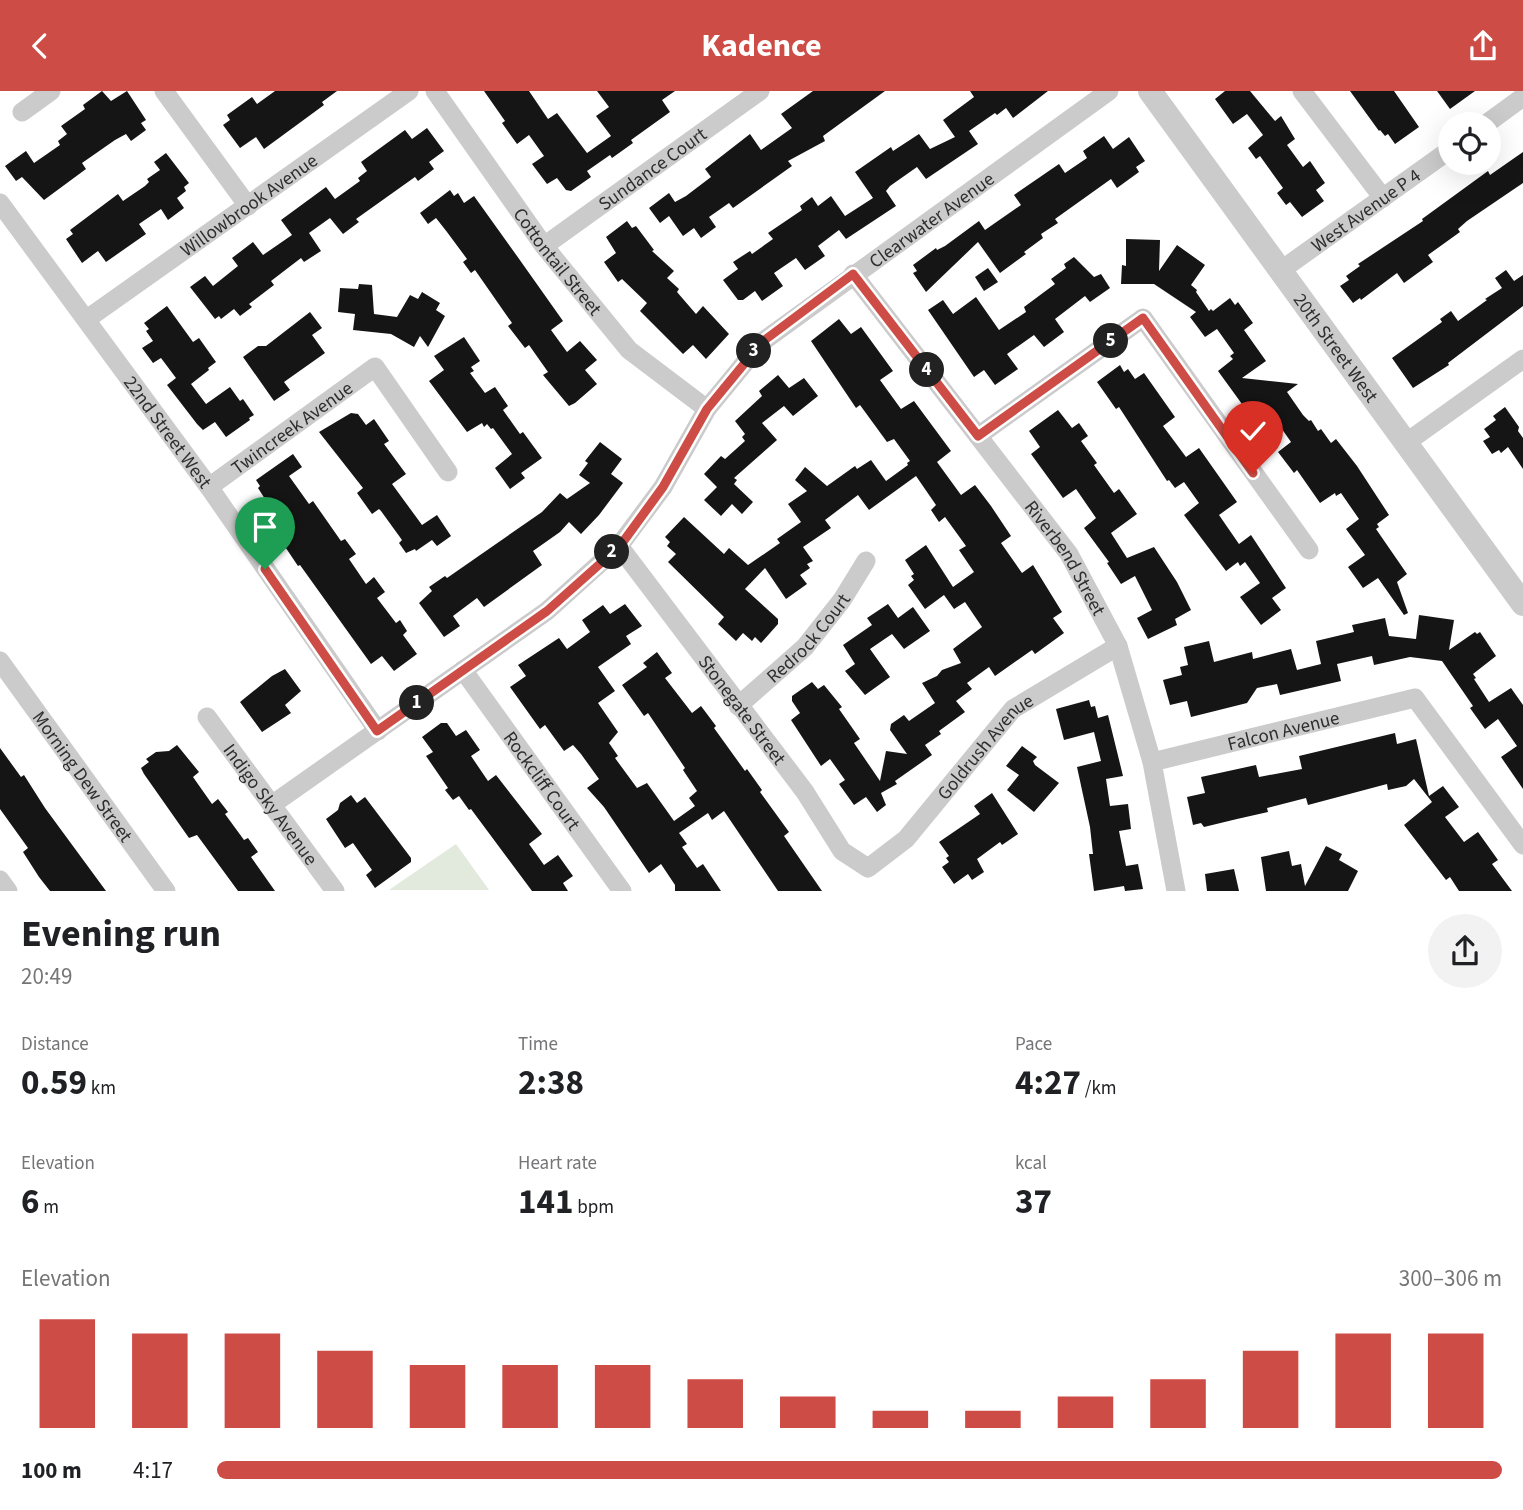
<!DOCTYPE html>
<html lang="en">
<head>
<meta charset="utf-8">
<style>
	:root { --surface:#fff; --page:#f2f2f2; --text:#202124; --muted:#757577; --accent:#ce4c46 }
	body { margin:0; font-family:"Source Sans 3",sans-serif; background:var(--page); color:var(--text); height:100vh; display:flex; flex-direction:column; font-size:26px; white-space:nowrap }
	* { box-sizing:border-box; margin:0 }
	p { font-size:23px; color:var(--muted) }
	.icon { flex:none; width:38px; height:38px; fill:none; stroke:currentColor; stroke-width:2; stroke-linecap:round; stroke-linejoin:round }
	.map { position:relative; height:800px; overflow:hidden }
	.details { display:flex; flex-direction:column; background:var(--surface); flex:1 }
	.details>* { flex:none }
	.buttons { position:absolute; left:1438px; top:21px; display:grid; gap:14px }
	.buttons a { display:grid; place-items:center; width:63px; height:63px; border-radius:50%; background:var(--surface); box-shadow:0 7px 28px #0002; font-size:35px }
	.pin { position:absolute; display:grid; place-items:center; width:60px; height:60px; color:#fff; margin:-72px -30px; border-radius:50% 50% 50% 0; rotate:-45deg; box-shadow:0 0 7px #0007 }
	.pin .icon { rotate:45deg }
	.km { position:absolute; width:35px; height:35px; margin:-18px; border-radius:50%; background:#222; color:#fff; font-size:19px; line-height:35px; text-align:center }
	.round { display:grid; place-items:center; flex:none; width:74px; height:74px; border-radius:37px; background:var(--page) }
	.overview { display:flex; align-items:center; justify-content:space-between; height:119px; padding:0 21px }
	h1 { font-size:38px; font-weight:700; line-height:52px }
	.figures { display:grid; grid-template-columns:repeat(3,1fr); gap:10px; height:119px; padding:7px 21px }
	.figures div { display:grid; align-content:center }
	.figures b { font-size:35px; font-weight:700 }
	.figures small { font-size:19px; font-weight:400 }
	.figures p { font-size:19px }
	.chart { height:196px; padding:14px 21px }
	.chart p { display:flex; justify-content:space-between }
	.chart svg { width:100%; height:126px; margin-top:7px; stroke:var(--accent); stroke-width:6 }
	ul { padding:0 21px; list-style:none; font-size:23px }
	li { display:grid; grid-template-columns:112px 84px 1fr; align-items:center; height:52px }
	li i { height:18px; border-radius:9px; background:var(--accent) }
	header { display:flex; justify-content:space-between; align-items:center; height:91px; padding:0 21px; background:var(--accent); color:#fff; font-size:32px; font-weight:700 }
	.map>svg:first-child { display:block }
	.green { fill:#e2e9dd }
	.building { fill:#151515 }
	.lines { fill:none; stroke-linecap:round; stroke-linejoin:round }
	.minor { stroke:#cbcbcb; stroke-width:19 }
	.tertiary { stroke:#cbcbcb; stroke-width:24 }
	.route-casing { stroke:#fff; stroke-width:14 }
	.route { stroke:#ce4c46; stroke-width:9 }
	.labels { text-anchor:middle; stroke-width:7; stroke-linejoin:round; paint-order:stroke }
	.street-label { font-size:19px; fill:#2e2e2e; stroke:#fff }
</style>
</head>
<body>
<header><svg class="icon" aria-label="back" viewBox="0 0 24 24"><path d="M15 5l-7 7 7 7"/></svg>Kadence<svg class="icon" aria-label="share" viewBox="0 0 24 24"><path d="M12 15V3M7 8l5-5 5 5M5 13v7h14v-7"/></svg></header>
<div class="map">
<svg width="1523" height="800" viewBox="0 0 1523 800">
	<rect width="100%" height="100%" fill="#fff"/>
	<polygon class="green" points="456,753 489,799 389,799"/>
	<g class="building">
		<polygon points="102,0 111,10 127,0 146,29 141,32 146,39 131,50 126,43 115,49 82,72 86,78 44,109 22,86 16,90 5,75 26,60 34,72 60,54 58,50 67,43 61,35 85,18 83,14"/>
		<polygon points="275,0 337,0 322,11 324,14 264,58 256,46 240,57 223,34 230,29 227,24 252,6 257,13"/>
		<polygon points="484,0 529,0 548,28 557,22 587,62 611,45 596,25 609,16 597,0 675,0 662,9 670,21 631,49 633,52 612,67 610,64 587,80 591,86 571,100 566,99 557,87 547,93 532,73 544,65 529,44 517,53 502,32 505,30"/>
		<polygon points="813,0 885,0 823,45 825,50 788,70 792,75 733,117 729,112 709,126 716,136 701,147 694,137 683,145 669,125 660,132 649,117 669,102 675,111 686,105 711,86 705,78 750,43 761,59 792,37 781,23"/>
		<polygon points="970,0 1048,0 1013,27 1006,17 997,24 995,22 969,40 978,53 926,88 917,76 890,95 886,100 896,115 846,148 839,139 818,155 825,165 805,179 796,167 774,182 783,195 762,210 755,200 743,209 738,209 723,189 738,178 733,171 750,160 752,163 773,148 768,142 802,119 800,115 812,106 818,115 831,105 845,125 873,107 855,81 891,56 893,60 919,43 930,58 955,46 943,29 974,6"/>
		<polygon points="1225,0 1250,0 1275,30 1281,25 1295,48 1287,54 1303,76 1310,70 1325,92 1316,99 1324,110 1302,126 1290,111 1286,114 1277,102 1283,97 1260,65 1256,68 1248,57 1263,44 1247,23 1233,33 1215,8"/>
		<polygon points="1350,0 1394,0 1419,36 1395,53 1388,43 1385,45 1380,39 1379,40"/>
		<polygon points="1437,0 1475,0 1450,18"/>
		<polygon points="427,37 444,60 429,71 434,78 418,90 415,86 356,128 359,131 343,143 330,127 309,142 321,160 304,171 301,167 271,190 274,194 249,213 252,216 240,225 234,218 221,228 219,225 215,228 190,196 205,185 213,195 238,175 232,167 253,151 263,164 292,144 281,129 326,96 335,108 360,90 358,87 367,80 361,71 405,39 412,48"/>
		<polygon points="1104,45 1113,58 1129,46 1145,70 1136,76 1139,81 1117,97 1111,88 1055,128 1058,132 1041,143 1043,147 1024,161 1026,163 1000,182 978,151 926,201 913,182 917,180 913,174 936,157 937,159 945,155 979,130 985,139 995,132 1021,114 1014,104 1059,73 1065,82 1087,67 1083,60"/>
		<polygon points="1523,61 1523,92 1467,130 1458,138 1460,141 1428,164 1433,171 1404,192 1397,182 1361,209 1360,207 1353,212 1340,195 1349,189 1346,185 1360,175 1358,173 1423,130 1422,128 1488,80 1490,84"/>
		<polygon points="166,62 189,92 184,96 186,100 177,107 184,117 168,129 161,118 139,133 146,143 106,171 98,160 82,172 66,148 73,143 70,139 118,103 123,110 145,95 149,91 147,88 160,79 154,71"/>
		<polygon points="450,99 454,105 458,102 464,112 474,105 517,165 563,230 551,239 567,261 580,250 597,269 585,279 597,293 575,312 569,315 543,284 548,281 529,254 525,257 508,235 512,232 475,179 471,182 463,171 467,168 447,141 436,127 428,133 420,122"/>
		<polygon points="627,130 632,137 636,135 654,159 652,160 674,180 667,187 679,198 677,201 696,223 703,215 729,243 706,268 693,254 683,263 640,220 647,212 622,188 618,191 604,171 616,162 606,146"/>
		<polygon points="1126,148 1160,149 1159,180 1177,154 1205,174 1191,194 1197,199 1196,201 1209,220 1211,218 1213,220 1230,207 1235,214 1238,211 1253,232 1244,239 1266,270 1242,287 1298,293 1287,301 1303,324 1309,330 1311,329 1318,340 1321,338 1331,352 1336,348 1357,375 1389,424 1377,433 1379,436 1376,438 1407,483 1397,491 1408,522 1404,524 1378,487 1363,497 1348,476 1365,464 1346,438 1359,428 1341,402 1336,405 1335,402 1320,412 1297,379 1294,382 1278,361 1291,351 1270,321 1255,331 1218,280 1233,268 1230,265 1234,262 1217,238 1205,246 1190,226 1196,221 1154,193 1121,193 1122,174 1126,175"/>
		<polygon points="1074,166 1094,186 1101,183 1110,197 1090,211 1085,205 1055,228 1064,241 1044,256 1034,244 1007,263 1018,278 995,294 984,279 974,286 928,219 943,209 953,223 976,206 999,239 1026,221 1024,216 1055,193 1051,188 1066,177 1064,173"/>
		<polygon points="988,177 998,191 984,200 975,186"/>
		<polygon points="1506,179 1514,190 1523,184 1523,215 1448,272 1449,274 1413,297 1392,267 1442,231 1440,228 1451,220 1458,230 1487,209 1485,208 1502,197 1495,187"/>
		<polygon points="359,193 372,194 374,223 397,226 410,204 418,208 422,201 440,212 436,219 445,225 428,256 420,245 414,256 391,243 353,239 355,223 338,221 340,197 358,198"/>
		<polygon points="167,215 193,251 199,247 216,271 208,277 209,279 191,293 206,313 230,296 240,310 243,308 254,324 249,327 250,329 226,346 215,331 203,339 197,333 167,294 176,287 161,267 153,272 142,257 153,250 146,240 149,238 144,232"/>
		<polygon points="310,221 322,237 312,244 325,262 284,291 290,299 274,310 243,266 258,255 266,255"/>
		<polygon points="839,228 851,243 861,236 893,280 880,289 901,318 914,310 951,360 937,371 961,404 975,394 991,415 1011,445 1001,452 1022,482 1033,474 1062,521 1053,527 1064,542 1035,563 1032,559 995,585 989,576 967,592 972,598 956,610 965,621 939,640 941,643 925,654 932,664 895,690 897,693 881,702 886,714 877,721 866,706 854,714 839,693 845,689 830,668 821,675 791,629 800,622 792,610 792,605 812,591 818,598 824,594 842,616 839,618 860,648 854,652 880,690 886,660 907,663 890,639 891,633 904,624 909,630 935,612 922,592 937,585 942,579 961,572 953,558 982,536 965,511 954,518 944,504 925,518 908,494 914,489 911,485 914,483 905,469 926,454 953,496 974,481 959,459 966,455 945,426 939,431 931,419 936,414 916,385 869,419 858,404 825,429 831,437 803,456 813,470 807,473 810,477 800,484 807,493 786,508 765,477 745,498 778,528 778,533 761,552 755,546 752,550 743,542 736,550 718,533 724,526 668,471 676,463 667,455 670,451 665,446 684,426 724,463 729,457 748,474 780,452 777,448 801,431 788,413 807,400 795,389 805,376 827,395 855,375 857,378 871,369 886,390 908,374 907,372 910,370 894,348 887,351 860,314 856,317 811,250"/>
		<polygon points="464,246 480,270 471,276 474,280 470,282 485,302 495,296 508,315 503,319 520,343 523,341 542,367 521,382 525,387 510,398 495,377 512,363 493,337 491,338 487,333 484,336 482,332 467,341 429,290 444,279 434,265"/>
		<polygon points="1120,274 1124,281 1128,278 1135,288 1144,282 1175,326 1163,335 1186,366 1199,357 1237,411 1219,424 1239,453 1251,444 1286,497 1272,507 1281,519 1261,534 1240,506 1260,492 1245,471 1240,475 1238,471 1226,480 1184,424 1199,412 1184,391 1175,397 1169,389 1167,390 1119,316 1116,318 1097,291"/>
		<polygon points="778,284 789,297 804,287 818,305 793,325 784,315 762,332 777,349 734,387 737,389 734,393 753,411 742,423 732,413 721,425 704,409 717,396 704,383 721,365 725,368 745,350 742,346 745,343 735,330 762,305 759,300"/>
		<polygon points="1505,316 1519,336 1518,340 1523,347 1523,378 1508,356 1501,362 1499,359 1492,363 1483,350 1490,346 1484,338 1496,329 1493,325"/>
		<polygon points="1058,319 1072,337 1079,332 1088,345 1081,350 1097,372 1094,374 1114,402 1119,398 1137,423 1111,442 1127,467 1154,456 1177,491 1191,519 1175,528 1177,534 1148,548 1137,527 1152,519 1135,485 1121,493 1107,472 1109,471 1084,437 1096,427 1076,398 1063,407 1031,363 1040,356 1029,340"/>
		<polygon points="351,322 358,323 366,334 374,328 389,350 384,353 406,383 392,393 422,434 437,424 451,445 437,455 432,449 416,460 415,458 406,462 399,452 402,449 381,420 379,418 372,423 357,402 363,397 319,341"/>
		<polygon points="600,351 622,368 611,383 623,392 599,424 581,443 569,431 560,441 533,460 542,474 484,516 477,507 453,525 460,535 444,546 419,512 432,500 429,496 445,485 447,487 542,421 560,402 567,408 590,392 579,384 588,372 585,370"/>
		<polygon points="293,363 302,376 289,385 309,413 313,410 341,450 345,448 356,463 349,468 366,493 374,486 385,501 377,507 396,532 400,529 407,540 403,544 417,563 394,580 382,565 371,573 300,474 298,475 257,414 265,408 258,397 260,395 256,389"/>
		<polygon points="625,513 642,535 626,545 631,553 598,576 615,600 598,612 618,641 609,652 618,665 615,667 637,697 647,692 674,730 695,715 689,707 697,700 683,679 685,677 648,622 644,625 622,594 647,576 643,572 657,561 672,582 665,587 692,622 701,615 716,635 714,637 745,680 747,678 762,699 760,701 789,741 784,745 822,800 778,800 724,720 712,729 708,722 679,742 687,753 682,756 697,777 703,773 721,800 675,800 675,794 661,773 649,782 604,716 587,697 599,688 581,663 573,654 564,660 545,634 540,638 510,596 526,585 518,574 559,547 567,558 590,541 582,529 603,514 610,523"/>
		<polygon points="888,513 898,527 913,516 930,540 904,558 892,543 870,558 890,586 865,604 845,580 855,573 843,554 872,534 867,527"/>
		<polygon points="1419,524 1454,529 1449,559 1475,541 1477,543 1480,541 1496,565 1473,583 1476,587 1474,588 1489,611 1511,597 1523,614 1523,698 1501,666 1517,655 1498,628 1485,638 1470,617 1473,615 1442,570 1410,566 1374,574 1372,565 1337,573 1341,590 1280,604 1277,593 1257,597 1247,612 1191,626 1187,610 1170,614 1163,589 1182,584 1180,576 1188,574 1184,556 1209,550 1214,571 1252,561 1253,568 1291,558 1297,579 1321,573 1316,550 1354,541 1352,534 1385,527 1389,545 1416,548"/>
		<polygon points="285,578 301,600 285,614 291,622 262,641 240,611 272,585"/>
		<polygon points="1089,609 1091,616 1095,615 1098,627 1108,624 1123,685 1106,688 1110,715 1128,713 1131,738 1119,740 1126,775 1138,773 1143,798 1125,800 1124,795 1094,800 1089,763 1093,763 1090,736 1077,676 1101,670 1094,641 1064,649 1056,618"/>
		<polygon points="441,632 447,632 456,645 466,639 480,659 471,665 488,690 496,684 542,743 529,753 544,774 558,764 573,785 563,792 568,800 532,800 471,718 469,719 459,705 453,709 445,699 448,697 426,665 433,661 422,646"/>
		<polygon points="1395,642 1397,653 1416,648 1429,705 1443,695 1459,716 1445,726 1464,751 1478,741 1498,769 1492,773 1512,800 1459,800 1450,786 1446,789 1404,734 1432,711 1414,688 1406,695 1388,699 1387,693 1308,714 1306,707 1267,717 1268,721 1237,728 1204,736 1201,732 1193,734 1187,706 1205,702 1201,686 1256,674 1259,686 1302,678 1299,665"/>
		<polygon points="177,654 199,681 193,686 212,713 218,708 228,721 225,723 244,749 248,747 258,761 251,766 275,800 238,800 197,744 189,747 144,683 141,677 149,671 146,668 156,661 169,660"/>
		<polygon points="1022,655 1037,666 1033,670 1035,674 1059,692 1034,721 1007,699 1019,684 1006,675"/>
		<polygon points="0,657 21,686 24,684 45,717 106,800 50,800 39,786 23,761 28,757 0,718"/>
		<polygon points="992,702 1018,743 1002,754 1000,751 977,768 984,781 972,789 968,783 954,793 942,776 949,771 946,767 949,765 939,751 980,723 974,715"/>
		<polygon points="351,704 357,712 365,706 411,767 411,771 375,797 366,784 372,779 353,752 345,757 326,728 338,719 340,712"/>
		<polygon points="1326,755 1342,763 1339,769 1358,780 1348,800 1266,800 1261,766 1289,760 1292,775 1301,773 1305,795"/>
		<polygon points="1234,778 1239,800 1207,800 1205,783"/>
	</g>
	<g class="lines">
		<g class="minor">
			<polyline points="164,0 248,115"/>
			<path id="s1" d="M435,0L544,155L629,259L707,318"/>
			<polyline points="1302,0 1383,107"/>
			<polyline points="22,21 51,0"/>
			<polyline points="1486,33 1523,6"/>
			<path id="s2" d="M0,112L209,396L378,640"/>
			<path id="s3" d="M544,155L760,0"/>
			<path id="s4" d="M1280,180L1451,58"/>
			<path id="s5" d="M853,183L1069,463L1118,555L1152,671L1176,800"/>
			<path id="s6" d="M87,228L409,0"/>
			<polyline points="978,345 1143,227 1309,459"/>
			<polyline points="1407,351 1523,268"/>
			<path id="s7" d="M209,396L375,276L448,381"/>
			<path id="s8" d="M619,455L805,701L842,760L868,777L906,748L1013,618L1118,555"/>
			<path id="s9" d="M0,570L166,800"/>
			<path id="s10" d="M463,579L622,800"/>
			<path id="s11" d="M738,615L805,556L842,509L866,470"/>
			<path id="s12" d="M207,626L335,800"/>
			<path id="s13" d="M1152,671L1415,607L1523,754"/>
			<path id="s14" d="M273,713L547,520L619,455L663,396L707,318L762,251L1109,0"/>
			<polyline points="0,789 8,800"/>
		</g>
		<path class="tertiary" id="s15" d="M1150,0L1523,513"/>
	</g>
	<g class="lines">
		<defs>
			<polyline id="route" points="265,478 377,640 547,520 620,455 663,396 707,318 762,251 853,183 978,345 1143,227 1253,382"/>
		</defs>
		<use href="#route" class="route-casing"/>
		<use href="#route" class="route"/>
	</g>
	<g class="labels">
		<g class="street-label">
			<text dy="7" stroke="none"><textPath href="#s3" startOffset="133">Sundance Court</textPath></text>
			<text dy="7" stroke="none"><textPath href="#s6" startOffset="198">Willowbrook Avenue</textPath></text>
			<text dy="7" stroke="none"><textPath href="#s4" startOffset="105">West Avenue P 4</textPath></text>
			<text dy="7" stroke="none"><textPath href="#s14" startOffset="891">Clearwater Avenue</textPath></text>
			<text dy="7" stroke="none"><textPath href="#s1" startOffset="210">Cottontail Street</textPath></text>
			<text dy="7" stroke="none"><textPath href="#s15" startOffset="317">20th Street West</textPath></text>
			<text dy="7" stroke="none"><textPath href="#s7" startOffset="102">Twincreek Avenue</textPath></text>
			<text dy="7" stroke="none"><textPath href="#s2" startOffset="284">22nd Street West</textPath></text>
			<text dy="7" stroke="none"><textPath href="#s5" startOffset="355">Riverbend Street</textPath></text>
			<text dy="7" stroke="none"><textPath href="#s11" startOffset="98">Redrock Court</textPath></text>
			<text dy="7" stroke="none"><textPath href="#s8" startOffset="205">Stonegate Street</textPath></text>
			<text dy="7" stroke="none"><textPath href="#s13" startOffset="135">Falcon Avenue</textPath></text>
			<text dy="7" stroke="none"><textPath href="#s8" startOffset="579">Goldrush Avenue</textPath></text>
			<text dy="7" stroke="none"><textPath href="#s9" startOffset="142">Morning Dew Street</textPath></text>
			<text dy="7" stroke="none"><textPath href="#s10" startOffset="136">Rockcliff Court</textPath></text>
			<text dy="7" stroke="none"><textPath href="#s12" startOffset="108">Indigo Sky Avenue</textPath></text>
		</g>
	</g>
</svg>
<div class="buttons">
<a><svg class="icon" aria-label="locate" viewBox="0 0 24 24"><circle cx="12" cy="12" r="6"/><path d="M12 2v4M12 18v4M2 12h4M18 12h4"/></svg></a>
</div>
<div class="pin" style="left:265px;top:478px;background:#1e9e55"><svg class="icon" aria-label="arrive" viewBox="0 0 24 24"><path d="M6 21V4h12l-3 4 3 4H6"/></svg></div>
<div class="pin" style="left:1253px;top:382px;background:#d93025"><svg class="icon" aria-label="check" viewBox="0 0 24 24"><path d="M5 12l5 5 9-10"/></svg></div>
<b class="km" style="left:417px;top:612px">1</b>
<b class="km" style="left:612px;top:461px">2</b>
<b class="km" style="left:754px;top:260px">3</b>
<b class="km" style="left:927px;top:279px">4</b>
<b class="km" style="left:1111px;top:250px">5</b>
</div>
<section class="details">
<div class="overview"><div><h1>Evening run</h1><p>20:49</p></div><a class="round"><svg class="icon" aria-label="share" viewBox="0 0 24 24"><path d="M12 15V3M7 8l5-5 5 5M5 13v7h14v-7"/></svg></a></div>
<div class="figures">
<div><p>Distance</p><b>0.59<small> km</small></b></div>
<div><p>Time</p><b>2:38</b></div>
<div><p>Pace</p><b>4:27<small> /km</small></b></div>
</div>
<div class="figures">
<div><p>Elevation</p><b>6<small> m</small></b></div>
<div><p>Heart rate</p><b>141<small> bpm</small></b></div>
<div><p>kcal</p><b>37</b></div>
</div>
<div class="chart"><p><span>Elevation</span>300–306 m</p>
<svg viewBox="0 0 160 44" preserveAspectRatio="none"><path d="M5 44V6M15 44V11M25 44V11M35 44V17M45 44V22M55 44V22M65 44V22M75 44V27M85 44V33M95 44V38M105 44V38M115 44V33M125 44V27M135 44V17M145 44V11M155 44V11"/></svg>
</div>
<ul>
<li><b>100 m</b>4:17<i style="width:100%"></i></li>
</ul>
</section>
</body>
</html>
